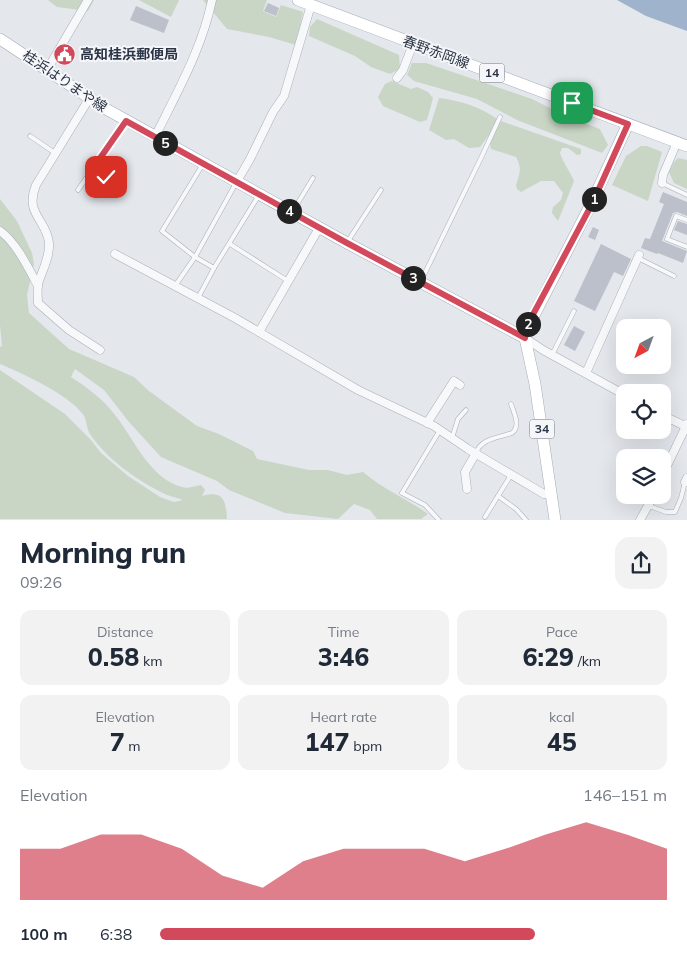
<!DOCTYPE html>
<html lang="en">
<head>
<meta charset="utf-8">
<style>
	:root { --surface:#fff; --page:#f2f2f3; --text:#1f2937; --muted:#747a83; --accent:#d1495b }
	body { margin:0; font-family:Mulish,"Noto Sans JP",sans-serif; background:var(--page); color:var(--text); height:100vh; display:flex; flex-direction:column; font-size:19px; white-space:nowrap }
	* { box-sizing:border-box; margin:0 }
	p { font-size:16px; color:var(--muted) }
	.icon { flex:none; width:28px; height:28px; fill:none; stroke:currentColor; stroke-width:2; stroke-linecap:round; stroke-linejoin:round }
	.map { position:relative; height:520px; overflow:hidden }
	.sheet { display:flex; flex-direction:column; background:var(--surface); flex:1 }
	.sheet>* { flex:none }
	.needle { width:32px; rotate:221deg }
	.tools { position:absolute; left:616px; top:319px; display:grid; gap:10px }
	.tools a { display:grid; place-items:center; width:55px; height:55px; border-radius:10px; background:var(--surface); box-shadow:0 5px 20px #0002; font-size:25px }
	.pin { position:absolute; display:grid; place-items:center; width:42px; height:42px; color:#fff; margin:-21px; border-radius:10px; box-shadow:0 2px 8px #0006 }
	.km { position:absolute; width:25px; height:25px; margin:-12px; border-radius:50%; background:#222; color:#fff; font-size:14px; line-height:25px; text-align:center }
	.round { display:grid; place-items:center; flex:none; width:52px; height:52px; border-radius:15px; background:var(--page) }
	.head { display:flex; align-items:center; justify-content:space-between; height:85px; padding:0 20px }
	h1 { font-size:28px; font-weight:800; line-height:38px }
	.figures { display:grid; grid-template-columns:repeat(3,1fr); gap:8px; height:85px; padding:5px 20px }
	.figures div { display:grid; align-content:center; border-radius:12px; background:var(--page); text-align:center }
	.figures b { font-size:25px; font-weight:800 }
	.figures small { font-size:14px; font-weight:400 }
	.figures p { font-size:14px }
	.chart { height:140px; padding:10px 20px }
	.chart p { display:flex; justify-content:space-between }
	.chart svg { width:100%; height:90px; margin-top:5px; fill:var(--accent); opacity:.7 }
	ul { padding:0 20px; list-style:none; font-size:16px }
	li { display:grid; grid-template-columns:80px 60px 1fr; align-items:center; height:38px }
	li i { height:12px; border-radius:6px; background:var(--accent) }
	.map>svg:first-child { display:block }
	.green { fill:#c9d6c5 }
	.water { fill:#9fb4cc }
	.building { fill:#bbc0ca }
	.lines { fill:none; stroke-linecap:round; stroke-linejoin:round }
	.service-casing { stroke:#a9aeb7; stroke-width:5 }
	.minor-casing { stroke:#a9aeb7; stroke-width:9 }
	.primary-casing { stroke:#a3abb8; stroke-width:12 }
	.service { stroke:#f7f8fa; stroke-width:4 }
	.minor { stroke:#f7f8fa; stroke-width:8 }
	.primary { stroke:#fff; stroke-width:11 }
	.route-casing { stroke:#fff; stroke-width:10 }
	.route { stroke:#d1495b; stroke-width:6 }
	.labels { text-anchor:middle; stroke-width:4; stroke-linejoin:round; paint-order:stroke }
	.shield { fill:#f4f6f9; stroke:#676e7b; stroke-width:1 }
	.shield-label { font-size:12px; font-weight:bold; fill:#2b3445 }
	.street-label { font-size:14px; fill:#2b3445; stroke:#f4f6f9 }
	.poi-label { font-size:14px; font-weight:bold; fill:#2b3445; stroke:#f4f6f9; text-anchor:start }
</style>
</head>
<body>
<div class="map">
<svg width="687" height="520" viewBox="0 0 687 520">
	<rect width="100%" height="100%" fill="#e4e7ec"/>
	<g class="green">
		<polygon points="48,0 94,0 88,11 57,7"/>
		<polygon points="139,0 179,0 171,17"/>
		<polygon points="203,0 267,0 263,11 276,17 281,5 303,12 296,45 269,37 227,29"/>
		<polygon points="317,19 399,55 400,69 390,74 371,67 355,56 309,36 310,27"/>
		<polygon points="412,63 426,63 532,99 568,117 600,129 608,145 602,153 517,120 477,99 414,81 407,75"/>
		<polygon points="392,81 411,89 417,87 428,92 433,98 427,120 420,122 383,106 378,97 385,84"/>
		<path d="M439,98C458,100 481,107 497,119L489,135L480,147L469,148L454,139L446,140L429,130Z"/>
		<path d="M501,121L581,149V154L577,155L568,148H562L560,153C563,163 570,171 574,181L558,221L552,213L553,207L561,200L563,193L554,181H541L521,192L517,189L516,185C520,174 522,167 516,157L491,149L490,142Z"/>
		<polygon points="641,146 647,146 662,152 648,201 612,185 626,156"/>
		<polygon points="678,158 687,160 687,189 674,183 669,172 674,162"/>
		<path d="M0,199L17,221L32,253L34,264L27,295L29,313L69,349L134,377L149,391L197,426L219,434L253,451L257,459L309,470H328L347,475L363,472C383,489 407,499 428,514L421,519H377L370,510L354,504L338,519L285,513L229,490L217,481L161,457L129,422L104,390L75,369L71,377C88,388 103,399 115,415C135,440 149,478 182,487C188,489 196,486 201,485L205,490L202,496C223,490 226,500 227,519H0V370L65,414L91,440L101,453L128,476L160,497L174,502L183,500C176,497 167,496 161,492C135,479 107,459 90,434C86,428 87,418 82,413C67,394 22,373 0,364V347L2,346L0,325Z"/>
	</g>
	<polygon class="water" points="617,0 687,0 687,31 646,16"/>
	<g class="building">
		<polygon points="268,3 279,8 276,16 264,11"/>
		<polygon points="136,6 169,20 164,33 130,20"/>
		<polygon points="663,192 687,202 687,216 677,212 673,213 662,241 687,251 683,263 658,253 657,254 641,248 645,238 650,239 664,204 659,202"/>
		<polygon points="678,221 687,224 687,235 674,230"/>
		<polygon points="593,227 599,230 595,240 588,237"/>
		<polygon points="601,244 631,259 623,276 614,272 595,311 574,301"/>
		<polygon points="574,326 585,332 575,351 564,345"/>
	</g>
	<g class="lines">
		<defs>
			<g id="service">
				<polyline points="30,136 55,153"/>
				<polyline points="96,164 99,172 106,177"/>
				<polyline points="203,164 162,231 195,257 214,268"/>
				<polyline points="662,183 687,195"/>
				<polyline points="78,190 125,122"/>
				<polyline points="293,211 313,178"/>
				<polyline points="687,220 676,216 667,239 687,247"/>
				<polyline points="348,241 381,190"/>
				<polyline points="230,244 288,281"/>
				<polyline points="638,258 674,276"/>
				<polyline points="421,281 481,158 500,117"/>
				<polyline points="175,286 195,257 236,183"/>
				<polyline points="198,298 214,268 259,195"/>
				<polyline points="552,355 574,311"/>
				<polyline points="452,438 458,419 466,410"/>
				<path d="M476,453C481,438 499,438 512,433C521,426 514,413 511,404"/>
				<polyline points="498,496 516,509 526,520"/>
				<polyline points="649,506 666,512 675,512 681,498 685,482"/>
				<polyline points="485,517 511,475"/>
				<polyline points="439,520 425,505 402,493 440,430"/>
			</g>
			<g id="minor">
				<polyline points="47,70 88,0"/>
				<polyline points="397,78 403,70 413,44"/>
				<path d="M89,99L36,185C24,214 47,220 49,243C50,257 42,271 38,284C37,290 38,297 38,303L69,330L100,350"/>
				<path d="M155,137C177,92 202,49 212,0"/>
				<polyline points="236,183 250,159 273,112 284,96 311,5"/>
				<polyline points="662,183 663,175 677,142"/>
				<path d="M0,231C16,242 29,269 38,286"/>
				<polyline points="115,254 235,318 358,390 434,426 468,449 544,494 551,494"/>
				<polyline points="259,332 319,228"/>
				<polyline points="525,338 543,350 625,395"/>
				<polyline points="586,373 639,255"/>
				<polyline points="662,415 687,427"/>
				<polyline points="427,423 454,381 460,385"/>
				<polyline points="662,476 687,424"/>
				<polyline points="685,482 687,478"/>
				<polyline points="467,489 465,472 476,453"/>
				<polyline points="640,520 654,495"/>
			</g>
			<g id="primary">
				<polyline points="298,0 687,146"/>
				<polyline points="0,39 106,109 347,243 525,338"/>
				<polyline points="555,520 535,384 525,338 526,331 591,204 628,124"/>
			</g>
		</defs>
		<use href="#service" class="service-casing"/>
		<use href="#minor" class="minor-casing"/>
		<use href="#primary" class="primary-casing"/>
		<use href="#service" class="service"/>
		<use href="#minor" class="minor"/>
		<use href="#primary" class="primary"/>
	</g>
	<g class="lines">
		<defs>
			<polyline id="route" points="106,177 99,172 96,164 126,121 347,243 525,338 526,331 529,322 592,204 628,124 572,103"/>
		</defs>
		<use href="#route" class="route-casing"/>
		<use href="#route" class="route"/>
	</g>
	<defs>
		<symbol id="civic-disc" viewBox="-11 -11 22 22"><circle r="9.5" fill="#d1495b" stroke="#f4f6f9"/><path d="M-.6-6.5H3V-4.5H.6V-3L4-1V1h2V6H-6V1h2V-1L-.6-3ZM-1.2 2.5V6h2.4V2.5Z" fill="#fff"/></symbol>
	</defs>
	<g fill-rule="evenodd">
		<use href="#civic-disc" x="52" y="42" width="25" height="25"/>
	</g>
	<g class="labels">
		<g class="shield">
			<rect x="479.5" y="63.5" width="25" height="19" rx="4"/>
			<rect x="529.5" y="419.5" width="25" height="19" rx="4"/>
		</g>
		<g class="shield-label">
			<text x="492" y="77">14</text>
			<text x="542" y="433">34</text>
		</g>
		<g class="street-label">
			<text transform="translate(436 52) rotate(20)" y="5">春野赤岡線</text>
			<text transform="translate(65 81) rotate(34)" y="5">桂浜はりまや線</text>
		</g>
		<g class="poi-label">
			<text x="80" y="59">高知桂浜郵便局</text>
		</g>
	</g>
</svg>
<div class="tools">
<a><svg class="needle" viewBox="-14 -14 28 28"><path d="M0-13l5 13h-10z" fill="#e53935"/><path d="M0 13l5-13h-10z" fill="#747a83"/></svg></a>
<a><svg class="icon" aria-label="locate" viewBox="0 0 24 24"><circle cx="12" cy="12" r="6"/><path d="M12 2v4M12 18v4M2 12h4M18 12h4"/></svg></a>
<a><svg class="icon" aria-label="layers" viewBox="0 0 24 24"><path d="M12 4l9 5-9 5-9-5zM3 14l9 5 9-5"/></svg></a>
</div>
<div class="pin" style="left:572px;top:103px;background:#1e9e55"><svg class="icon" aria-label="arrive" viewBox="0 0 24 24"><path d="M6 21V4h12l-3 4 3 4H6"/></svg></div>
<div class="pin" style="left:106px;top:177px;background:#d93025"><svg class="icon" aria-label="check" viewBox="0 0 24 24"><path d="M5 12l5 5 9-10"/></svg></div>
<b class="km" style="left:594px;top:199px">1</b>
<b class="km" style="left:528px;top:324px">2</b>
<b class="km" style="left:413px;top:278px">3</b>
<b class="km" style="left:289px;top:211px">4</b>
<b class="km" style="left:165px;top:143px">5</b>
</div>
<section class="sheet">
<div class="head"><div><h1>Morning run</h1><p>09:26</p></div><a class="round"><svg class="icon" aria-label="share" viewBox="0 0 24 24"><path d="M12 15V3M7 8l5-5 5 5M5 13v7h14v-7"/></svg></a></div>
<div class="figures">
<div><p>Distance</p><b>0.58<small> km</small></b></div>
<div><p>Time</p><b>3:46</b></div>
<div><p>Pace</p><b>6:29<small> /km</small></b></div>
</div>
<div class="figures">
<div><p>Elevation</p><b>7<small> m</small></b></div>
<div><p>Heart rate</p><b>147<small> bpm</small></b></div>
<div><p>kcal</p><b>45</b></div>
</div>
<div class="chart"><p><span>Elevation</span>146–151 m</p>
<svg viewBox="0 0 160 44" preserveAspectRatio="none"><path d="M0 44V19L10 19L20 12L30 12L40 19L50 32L60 38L70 25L80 19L90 19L100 19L110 25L120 19L130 12L140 6L150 12L160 19V44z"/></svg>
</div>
<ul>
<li><b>100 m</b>6:38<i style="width:74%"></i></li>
</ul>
</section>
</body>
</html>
